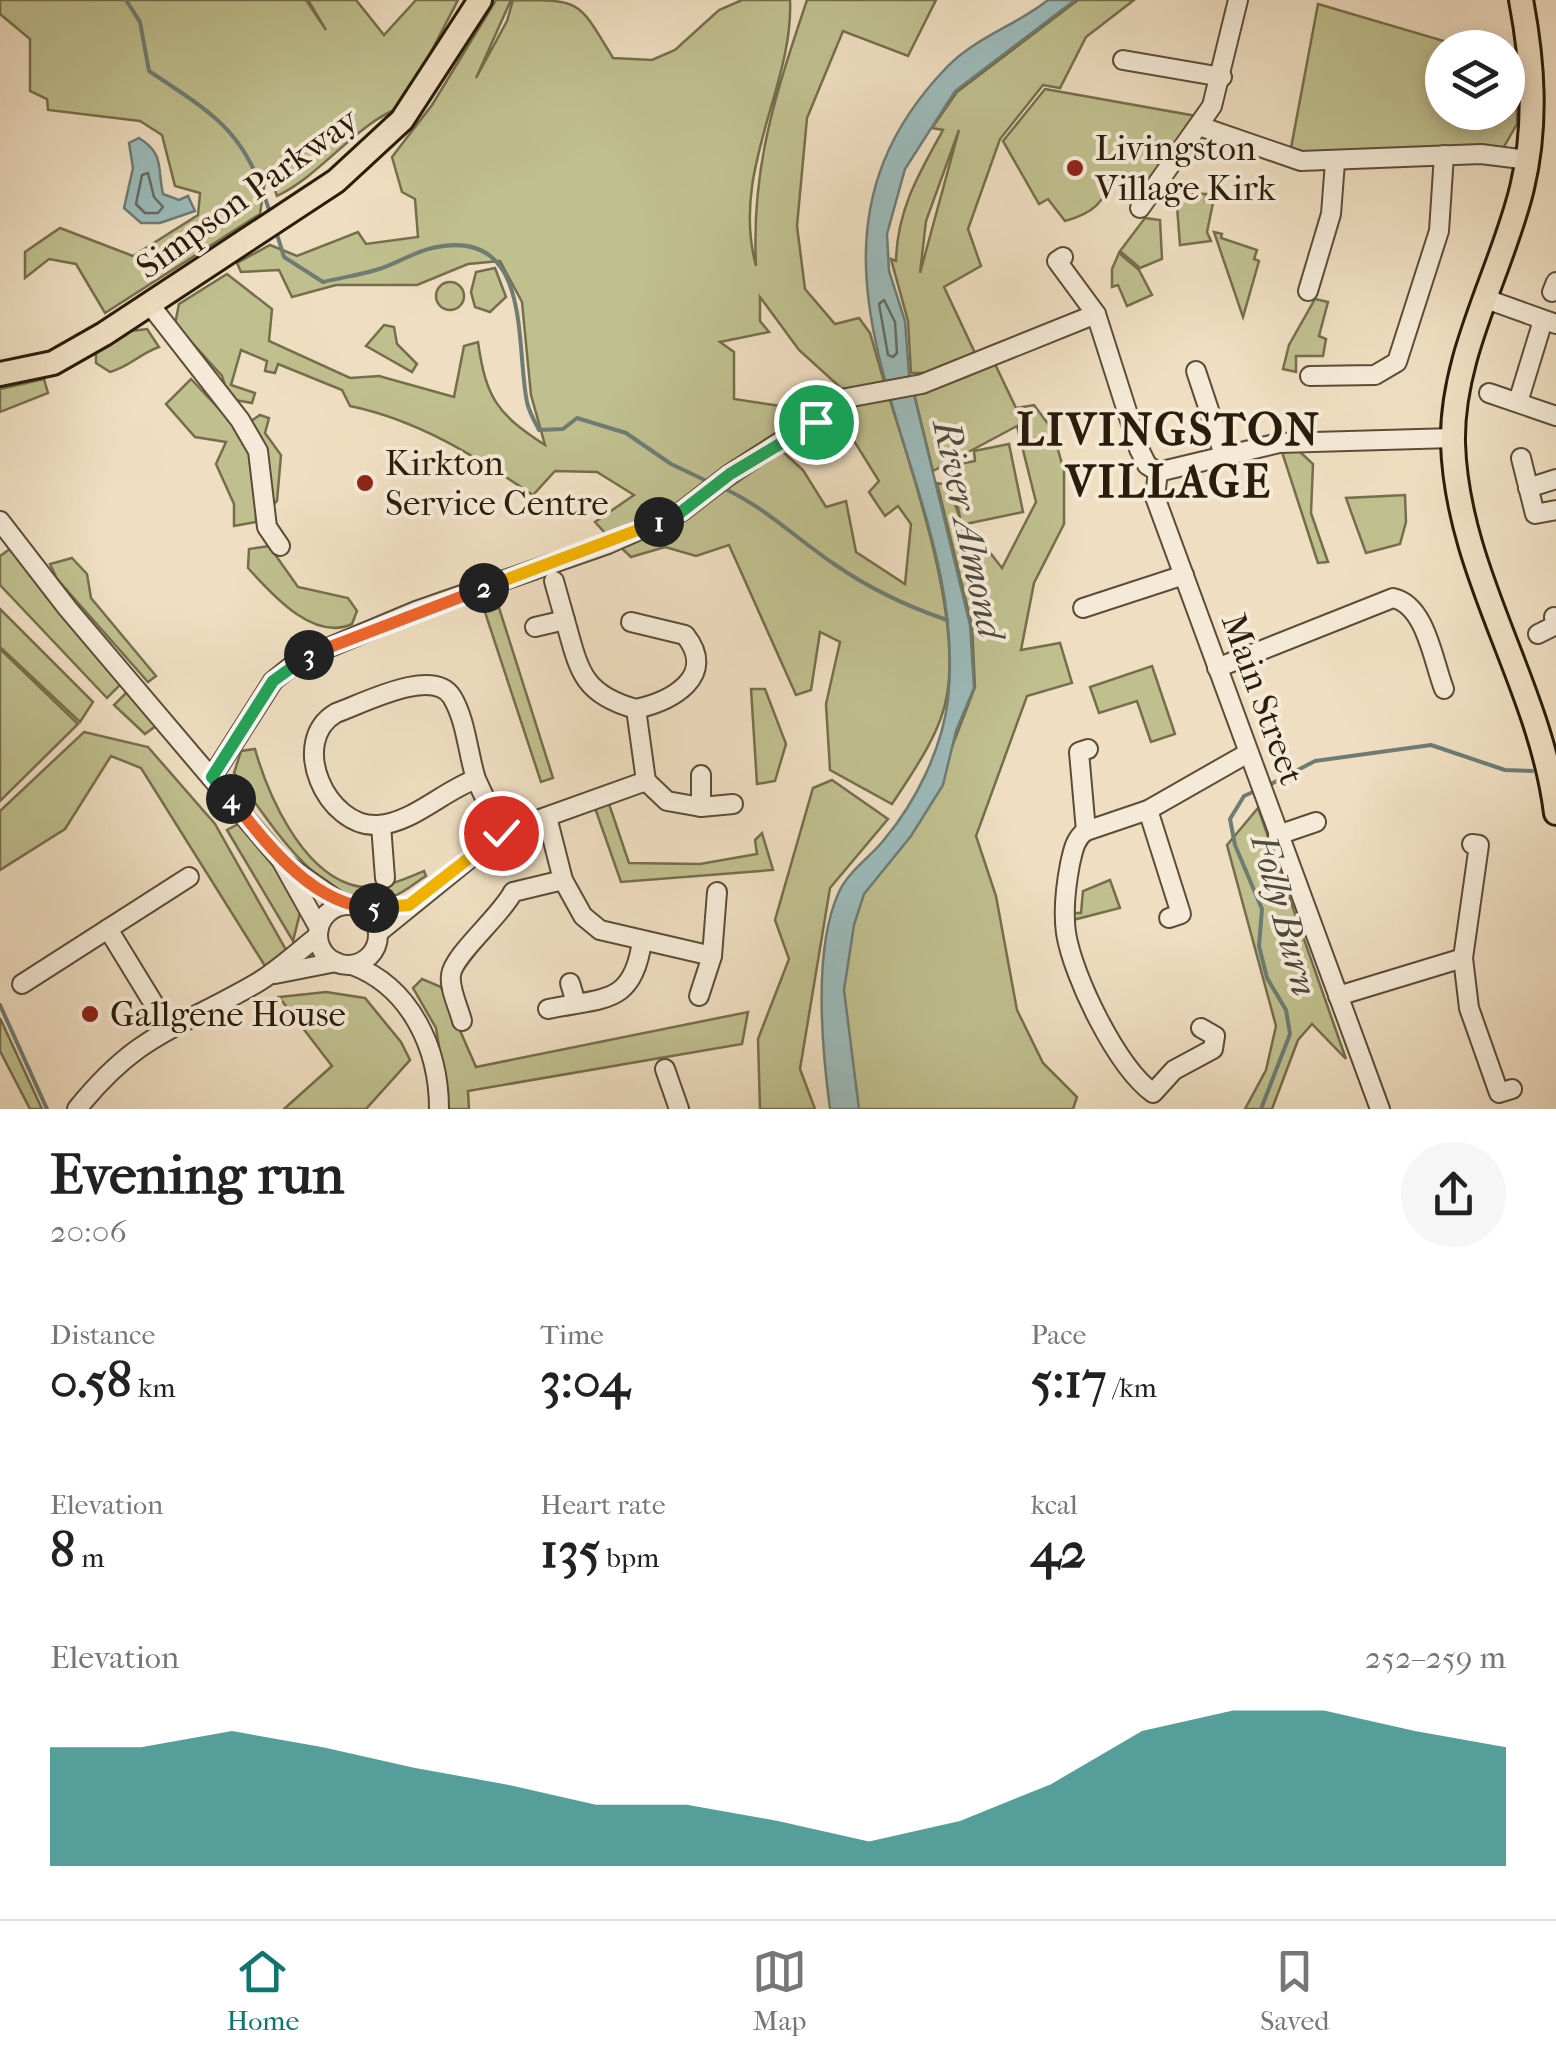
<!DOCTYPE html>
<html lang="en">
<head>
<meta charset="utf-8">
<style>
	:root { --surface:#fff; --page:#f6f6f6; --text:#222; --muted:#767676; --line:#e0e0e0; --accent:#0f766e }
	body { margin:0; font-family:"IM FELL French Canon",serif; background:var(--page); color:var(--text); height:100vh; display:flex; flex-direction:column; font-size:38px; white-space:nowrap }
	* { box-sizing:border-box; margin:0 }
	p { font-size:32px; color:var(--muted) }
	.icon { flex:none; width:55px; height:55px; fill:none; stroke:currentColor; stroke-width:2; stroke-linecap:round; stroke-linejoin:round }
	.map { position:relative; height:1109px; overflow:hidden }
	.details { display:flex; flex-direction:column; background:var(--surface); flex:1 }
	.details>* { flex:none }
	.tools { position:absolute; left:1425px; top:30px; display:grid; gap:20px }
	.tools a { display:grid; place-items:center; width:100px; height:100px; border-radius:50%; background:var(--surface); box-shadow:0 5px 15px #0003; font-size:50px }
	.pin { position:absolute; display:grid; place-items:center; width:85px; height:85px; color:#fff; margin:-42px; border:5px solid #fff; border-radius:50%; box-shadow:0 2px 10px #0007 }
	.km { position:absolute; width:50px; height:50px; margin:-25px; border-radius:50%; background:#222; color:#fff; font-size:28px; line-height:50px; text-align:center }
	.round { display:grid; place-items:center; flex:none; width:105px; height:105px; border-radius:52px; background:var(--page) }
	.headline { display:flex; align-items:center; justify-content:space-between; height:170px; padding:0 50px }
	h1 { font-size:55px; font-weight:700; line-height:75px }
	.metrics { display:grid; grid-template-columns:repeat(3,1fr); gap:15px; height:170px; padding:10px 50px }
	.metrics div { display:grid; align-content:center }
	.metrics b { font-size:50px; font-weight:700 }
	.metrics small { font-size:28px; font-weight:400 }
	.metrics p { font-size:28px }
	.chart { height:280px; padding:20px 50px }
	.chart p { display:flex; justify-content:space-between }
	.chart svg { width:100%; height:180px; margin-top:10px; fill:var(--accent); opacity:.7 }
	.menu { display:flex; justify-content:space-around; align-items:center; height:140px; border-top:2px solid var(--line); background:var(--surface); font-size:28px; color:var(--muted) }
	.menu a { display:grid; justify-items:center; gap:5px }
	.menu .active { color:var(--accent) }
	.map>svg:first-child { display:block }
	.green { fill:#c0bf8e; stroke:#756e4c; stroke-width:2.5; fill-rule:evenodd }
	.water { fill:#9cbbbb; stroke:#6e7c74; stroke-width:2.5 }
	.lines { fill:none; stroke-linecap:round; stroke-linejoin:round }
	.shore { stroke:#636c62; stroke-width:2.5 }
	.stream { stroke:#6e7c74; stroke-width:4 }
	.minor-casing { stroke:#5b4d38; stroke-width:22 }
	.major-casing { stroke:#2a1d0a; stroke-width:28 }
	.minor { stroke:#f5ead7; stroke-width:18 }
	.major { stroke:#efdec1; stroke-width:22 }
	.split-1-casing { stroke:#fff; stroke-width:20 }
	.split-2-casing { stroke:#fff; stroke-width:20 }
	.split-3-casing { stroke:#fff; stroke-width:20 }
	.split-4-casing { stroke:#fff; stroke-width:20 }
	.split-5-casing { stroke:#fff; stroke-width:20 }
	.split-6-casing { stroke:#fff; stroke-width:20 }
	.split-1 { stroke:#22a559; stroke-width:12 }
	.split-2 { stroke:#f5b400; stroke-width:12 }
	.split-3 { stroke:#f0652b; stroke-width:12 }
	.split-4 { stroke:#22a559; stroke-width:12 }
	.split-5 { stroke:#f0652b; stroke-width:12 }
	.split-6 { stroke:#f5b400; stroke-width:12 }
	.poi-dot { fill:#8f2418; stroke:#f5ead7; stroke-width:4 }
	.labels { text-anchor:middle; stroke-width:8; stroke-linejoin:round; paint-order:stroke }
	.poi-label { font-size:35px; fill:#2a1d0a; stroke:#f5ead7; text-anchor:start }
	.street-label { font-size:35px; fill:#2a1d0a; stroke:#f5ead7 }
	.water-label { font-size:38px; font-style:italic; fill:#4c4c3f; stroke:#f5ead7 }
	.district-label { font-size:45px; font-weight:bold; letter-spacing:2.5px; fill:#2a1d0a; stroke:#f5ead7 }
</style>
</head>
<body>
<div class="map">
<svg width="1556" height="1109" viewBox="0 0 1556 1109">
	<rect width="100%" height="100%" fill="#efdec1"/>
	<filter id="stains"><feTurbulence type="fractalNoise" baseFrequency=".002" numOctaves="4"/><feColorMatrix values="0 0 0 0 .2 0 0 0 0 .09 0 0 0 0 .02 0 0 0 .5 -.17"/></filter>
	<radialGradient id="worn" r=".72"><stop offset=".6" stop-color="#630" stop-opacity="0"/><stop offset="1" stop-color="#630" stop-opacity=".3"/></radialGradient>
	<g class="green">
		<path d="M0,0H306L326,30L308,0H356L384,35L416,0H458L403,106C355,124 324,173 277,196L267,168L260,214L105,313L76,264L49,259L25,278V252L60,228L133,256L198,215L200,193L175,186L162,135L140,121L48,110L47,99L30,91V39L0,14Z"/>
		<path d="M496,0H511L476,78L507,21L513,0C582,0 578,0 613,58L652,60L675,50L719,10L742,0H790C794,85 730,170 756,266C751,166 776,93 807,0H936L908,56L843,31L807,118L797,226L805,289L835,324L859,318L870,333L885,385L842,389L799,350L760,297V321L769,332L720,342L734,352V399L780,406L790,425L669,512L606,534L595,522L634,495L597,472L555,471L533,495C475,456 418,420 350,406L342,390L278,364L275,373L265,371L267,361L241,350L231,385L255,393L252,403L229,399L222,376L175,324L179,304L227,274L272,309L269,341L350,378L379,376L454,397L464,346L478,342C486,398 497,414 545,445L531,395L522,302L500,261L468,264L417,285H336L292,297L279,270L241,272L237,263L270,245L297,256L358,232L366,244L418,237L415,199L402,192L392,157L432,105Z"/>
		<path d="M1078,0H1134L1086,37L1060,88L1043,85L1000,139L968,229L981,266L944,287L975,353L933,373H911L908,321L891,259L896,261C897,210 919,173 943,130L932,128L957,92ZM959,130L920,273L926,221Z"/>
		<polygon points="1318,4 1444,41 1451,47 1442,48 1442,112 1508,112 1508,79 1517,86 1517,124 1502,150 1311,154 1291,148"/>
		<path d="M1045,89L1196,116L1140,192L1110,174C1108,202 1091,214 1065,221L1048,199L1039,204L1003,141Z"/>
		<polygon points="1176,193 1206,194 1205,201 1213,203 1207,232 1211,241 1180,245"/>
		<polygon points="1145,218 1160,220 1162,259 1140,268 1120,251"/>
		<polygon points="1214,232 1222,234 1221,238 1257,250 1254,259 1259,261 1243,317"/>
		<polygon points="1119,253 1139,270 1152,295 1127,306 1118,285 1112,287 1112,269"/>
		<polygon points="495,268 506,297 490,312 475,307 471,292 476,272"/>
		<circle cx="450" cy="296" r="14"/>
		<polygon points="1315,299 1328,302 1319,336 1326,339 1323,356 1296,356 1296,372 1283,369 1289,345"/>
		<polygon points="384,325 394,327 397,344 417,364 412,372 366,346"/>
		<path d="M147,329L159,347C139,354 131,366 110,372L96,363V349L123,332Z"/>
		<polygon points="994,362 1016,408 1034,405 1052,429 1064,471 1064,524 1034,583 1021,650 1060,643 1072,683 1027,696 976,836 996,896 1017,1010 1043,1063 1077,1097 1073,1109 852,1109 839,998 848,923 899,828 945,765 975,687 972,626 937,483 948,485 960,518 950,466 975,461 974,451 1009,444 1023,512 961,525 966,542 988,550 1002,568 1036,502 1017,426 933,471 914,393"/>
		<polygon points="44,379 48,393 0,412 0,389"/>
		<path d="M191,379C244,436 257,441 256,522L234,526V504L216,464L226,442L195,437L166,404Z"/>
		<path d="M888,394C913,475 961,612 947,695C941,733 913,772 892,804L830,770L826,704L840,642L820,632L811,690L796,695L729,545L696,556L665,547L631,557L617,544L694,512L782,451L803,470L826,507L846,501L856,552L905,584L911,524L898,506L885,516L869,492L879,481L836,412L843,401Z"/>
		<polygon points="260,415 269,418 265,433 281,455 277,501 272,506 248,423"/>
		<polygon points="1299,451 1313,464 1311,513 1328,562 1318,563 1316,557 1282,452"/>
		<polygon points="1405,495 1406,522 1400,544 1366,553 1346,498"/>
		<path d="M269,546L298,587L348,598L357,611L352,624C313,642 271,593 248,568L249,549Z"/>
		<polygon points="10,549 121,684 107,698 0,585 0,556"/>
		<polygon points="72,558 87,574 91,598 156,676 148,682 57,579 50,564"/>
		<polygon points="494,592 553,778 541,782 480,597"/>
		<polygon points="0,609 93,702 80,722 0,647"/>
		<polygon points="0,649 78,724 0,801"/>
		<polygon points="1152,666 1175,734 1151,742 1137,701 1099,713 1090,687"/>
		<polygon points="751,689 765,689 786,744 775,781 757,784"/>
		<polygon points="127,692 157,725 145,734 114,705"/>
		<polygon points="84,732 148,747 215,824 286,950 265,966 141,768 111,756 65,829 0,870 0,811"/>
		<path d="M255,749C268,795 300,867 349,884C375,893 401,881 424,871L426,876C416,882 404,893 392,897C326,919 266,816 234,773L241,751Z"/>
		<polygon points="832,780 888,819 830,888 800,1069 815,1109 760,1109 758,1039 789,959 775,920 813,788"/>
		<polygon points="609,804 629,863 700,864 757,854 755,840 762,833 773,870 621,882 595,808"/>
		<polygon points="1258,808 1346,1059 1312,1024 1298,1040 1272,1109 1245,1109 1266,1070 1276,1026 1227,845"/>
		<polygon points="242,822 277,867 301,909 293,941 227,830"/>
		<polygon points="1110,880 1120,908 1073,920 1074,913 1081,913 1083,891"/>
		<polygon points="422,979 441,987 476,1067 748,1012 742,1044 468,1091 469,1109 449,1109 436,1028 413,988"/>
		<polygon points="326,992 365,998 401,1042 410,1060 366,1109 284,1109 332,1066 279,997"/>
		<polygon points="0,1018 42,1109 30,1109 0,1051"/>
	</g>
	<g class="water">
		<path d="M1048,0H1075L955,91L905,169L887,234L889,271L905,321L909,374L970,625L974,688L956,731L943,785L911,836L864,894L854,925L844,990L859,1109H830C822,1049 813,948 839,892C848,872 869,858 883,841C916,802 942,749 948,699C973,477 752,269 947,67C976,37 1017,25 1048,0Z"/>
		<path d="M139,138C165,154 157,168 163,194L179,200L188,196L195,211L160,223H141L124,208L133,168L129,143Z"/>
	</g>
	<g class="lines">
		<g class="shore">
			<polygon points="148,173 154,197 163,207 158,213 145,213 136,204 142,175"/>
			<polygon points="884,300 895,322 897,353 893,357 888,355 879,304"/>
		</g>
		<g class="stream">
			<path d="M126,0L140,22L149,71C218,117 245,131 270,213"/>
			<path d="M276,231L284,257L323,282C342,277 363,275 382,268C399,262 415,252 432,248C533,225 515,343 527,402C529,412 535,422 539,430L563,429L577,418L626,433L671,464L711,483"/>
			<path d="M725,489C766,508 797,539 834,564C870,589 906,606 947,620"/>
			<polyline points="1269,785 1315,761 1431,745 1505,770 1532,771"/>
			<polyline points="1255,791 1244,796 1230,819 1235,845 1262,909 1259,946 1267,978 1286,1010 1290,1034 1261,1109"/>
			<polyline points="0,1005 47,1109"/>
		</g>
		<defs>
			<g id="minor">
				<polyline points="1123,60 1222,77"/>
				<polyline points="1202,127 1301,161 1481,154 1528,160"/>
				<polyline points="1140,208 1212,106 1238,0"/>
				<polyline points="1063,257 1057,261 1096,314 1139,449 1147,465 1158,472"/>
				<polyline points="1308,291 1331,214 1335,162"/>
				<polyline points="1552,292 1556,282"/>
				<polyline points="1486,299 1556,324"/>
				<polyline points="151,306 240,420 258,451 267,527 280,546"/>
				<polyline points="1196,371 1224,455"/>
				<polyline points="1310,376 1375,375 1397,362 1439,231 1444,155"/>
				<polyline points="1489,393 1556,416"/>
				<polyline points="841,399 922,384 1096,314"/>
				<polyline points="1518,402 1541,327"/>
				<polyline points="1521,458 1535,514 1556,510"/>
				<polyline points="1158,472 1155,497 1380,1109"/>
				<polyline points="1158,472 1279,443 1453,438"/>
				<polyline points="1528,488 1556,479"/>
				<polyline points="0,521 68,609 281,860 319,928"/>
				<polyline points="554,581 565,620"/>
				<polyline points="1083,608 1184,575"/>
				<path d="M631,622L685,635C718,676 672,701 636,709"/>
				<polyline points="1538,634 1556,625 1554,617"/>
				<path d="M1217,668L1393,598C1426,605 1433,661 1444,689"/>
				<polyline points="1088,749 1079,752 1086,831 1148,810 1248,753"/>
				<polyline points="212,777 273,681 299,660 416,611 608,544 681,512 730,474 820,416"/>
				<path d="M476,779C468,754 466,720 452,697C433,666 362,704 336,713C288,741 326,828 378,825C412,823 443,791 476,779L501,833"/>
				<polyline points="646,781 667,801 701,807 701,775"/>
				<polyline points="701,807 733,804"/>
				<polyline points="1148,810 1181,914 1169,918"/>
				<polyline points="547,817 563,880 583,916 600,930 712,956 717,892"/>
				<polyline points="381,825 385,878"/>
				<path d="M1086,831C1075,838 1073,851 1070,864C1066,885 1063,911 1066,933C1073,977 1117,1067 1153,1093L1174,1070L1213,1049L1215,1036L1201,1028"/>
				<polyline points="1278,835 1316,822"/>
				<polyline points="287,865 344,905"/>
				<circle cx="348" cy="935" r="30"/>
				<polyline points="108,929 168,1027"/>
				<path d="M379,932L501,833L646,781L636,709C581,694 579,669 565,620L535,627"/>
				<polyline points="1463,958 1469,1008 1499,1093 1512,1089"/>
				<path d="M352,965C411,987 439,1049 439,1109"/>
				<polyline points="275,974 336,962"/>
				<polyline points="570,983 576,1003"/>
				<polyline points="22,984 189,877"/>
				<polyline points="699,996 712,956"/>
				<polyline points="1338,996 1463,958 1479,845 1472,844"/>
				<path d="M548,1009C603,997 633,1006 642,941"/>
				<path d="M462,1021C459,1008 449,989 451,975C453,955 501,916 513,892L563,880"/>
				<polyline points="665,1069 679,1109"/>
				<path d="M77,1109C138,1033 177,1029 255,984C278,971 297,952 318,936"/>
			</g>
			<g id="major">
				<path d="M1521,0C1533,63 1537,125 1522,188C1502,271 1451,355 1453,443C1457,574 1540,684 1556,813"/>
				<polyline points="0,374 53,363 104,334 336,181 402,120 480,0"/>
			</g>
		</defs>
		<use href="#minor" class="minor-casing"/>
		<use href="#major" class="major-casing"/>
		<use href="#minor" class="minor"/>
		<use href="#major" class="major"/>
	</g>
	<g class="lines">
		<defs>
			<polyline id="split-1" points="659,522 681,512 730,474 816,422"/>
			<polyline id="split-2" points="484,588 659,522"/>
			<polyline id="split-3" points="309,655 484,588"/>
			<polyline id="split-4" points="231,799 212,777 273,681 309,655"/>
			<path id="split-5" d="M231,799C267,844 313,906 374,908"/>
			<polyline id="split-6" points="374,908 409,905 501,833"/>
		</defs>
		<use href="#split-1" class="split-1-casing"/>
		<use href="#split-2" class="split-2-casing"/>
		<use href="#split-3" class="split-3-casing"/>
		<use href="#split-4" class="split-4-casing"/>
		<use href="#split-5" class="split-5-casing"/>
		<use href="#split-6" class="split-6-casing"/>
		<use href="#split-1" class="split-1"/>
		<use href="#split-2" class="split-2"/>
		<use href="#split-3" class="split-3"/>
		<use href="#split-4" class="split-4"/>
		<use href="#split-5" class="split-5"/>
		<use href="#split-6" class="split-6"/>
	</g>
	<g class="poi-dot">
		<circle cx="1075" cy="168" r="10"/>
		<circle cx="365" cy="483" r="10"/>
		<circle cx="90" cy="1014" r="10"/>
	</g>
	<g class="labels">
		<g class="poi-label">
			<text x="1095" y="160">Livingston<tspan x="1095" dy="40">Village Kirk</tspan></text>
			<text x="385" y="475">Kirkton<tspan x="385" dy="40">Service Centre</tspan></text>
			<text x="110" y="1026">Gallgene House</text>
		</g>
		<g class="street-label">
			<text transform="translate(247 193) rotate(-36)" y="12">Simpson Parkway</text>
			<text transform="translate(1263 699) rotate(70)" y="12">Main Street</text>
		</g>
		<g class="water-label">
			<text transform="translate(969 529) rotate(78)" y="13">River Almond</text>
			<text transform="translate(1285 915) rotate(75)" y="13">Folly Burn</text>
		</g>
		<g class="district-label">
			<text x="1169" y="445">LIVINGSTON<tspan x="1169" dy="52">VILLAGE</tspan></text>
		</g>
	</g>
	<rect width="100%" height="100%" filter="url(#stains)"/>
	<rect width="100%" height="100%" fill="url(#worn)"/>
</svg>
<div class="tools">
<a><svg class="icon" aria-label="layers" viewBox="0 0 24 24"><path d="M12 4l9 5-9 5-9-5zM3 14l9 5 9-5"/></svg></a>
</div>
<div class="pin" style="left:816px;top:422px;background:#1e9e55"><svg class="icon" aria-label="arrive" viewBox="0 0 24 24"><path d="M6 21V4h12l-3 4 3 4H6"/></svg></div>
<div class="pin" style="left:501px;top:833px;background:#d93025"><svg class="icon" aria-label="check" viewBox="0 0 24 24"><path d="M5 12l5 5 9-10"/></svg></div>
<b class="km" style="left:659px;top:522px">1</b>
<b class="km" style="left:484px;top:588px">2</b>
<b class="km" style="left:309px;top:655px">3</b>
<b class="km" style="left:231px;top:799px">4</b>
<b class="km" style="left:374px;top:908px">5</b>
</div>
<section class="details">
<div class="headline"><div><h1>Evening run</h1><p>20:06</p></div><a class="round"><svg class="icon" aria-label="share" viewBox="0 0 24 24"><path d="M12 15V3M7 8l5-5 5 5M5 13v7h14v-7"/></svg></a></div>
<div class="metrics">
<div><p>Distance</p><b>0.58<small> km</small></b></div>
<div><p>Time</p><b>3:04</b></div>
<div><p>Pace</p><b>5:17<small> /km</small></b></div>
</div>
<div class="metrics">
<div><p>Elevation</p><b>8<small> m</small></b></div>
<div><p>Heart rate</p><b>135<small> bpm</small></b></div>
<div><p>kcal</p><b>42</b></div>
</div>
<div class="chart"><p><span>Elevation</span>252–259 m</p>
<svg viewBox="0 0 160 44" preserveAspectRatio="none"><path d="M0 44V15L10 15L20 11L30 15L40 20L50 24L60 29L70 29L80 33L90 38L100 33L110 24L120 11L130 6L140 6L150 11L160 15V44z"/></svg>
</div>
</section>
<nav class="menu">
<a class="active"><svg class="icon" aria-label="home" viewBox="0 0 24 24"><path d="M3 11l9-7 9 7M6 9v11h12V9"/></svg>Home</a>
<a><svg class="icon" aria-label="map" viewBox="0 0 24 24"><path d="M3 6l6-2 6 2 6-2v14l-6 2-6-2-6 2zM9 4v14M15 6v14"/></svg>Map</a>
<a><svg class="icon" aria-label="saved" viewBox="0 0 24 24"><path d="M7 4h10v16l-5-4-5 4z"/></svg>Saved</a>
</nav>
</body>
</html>
